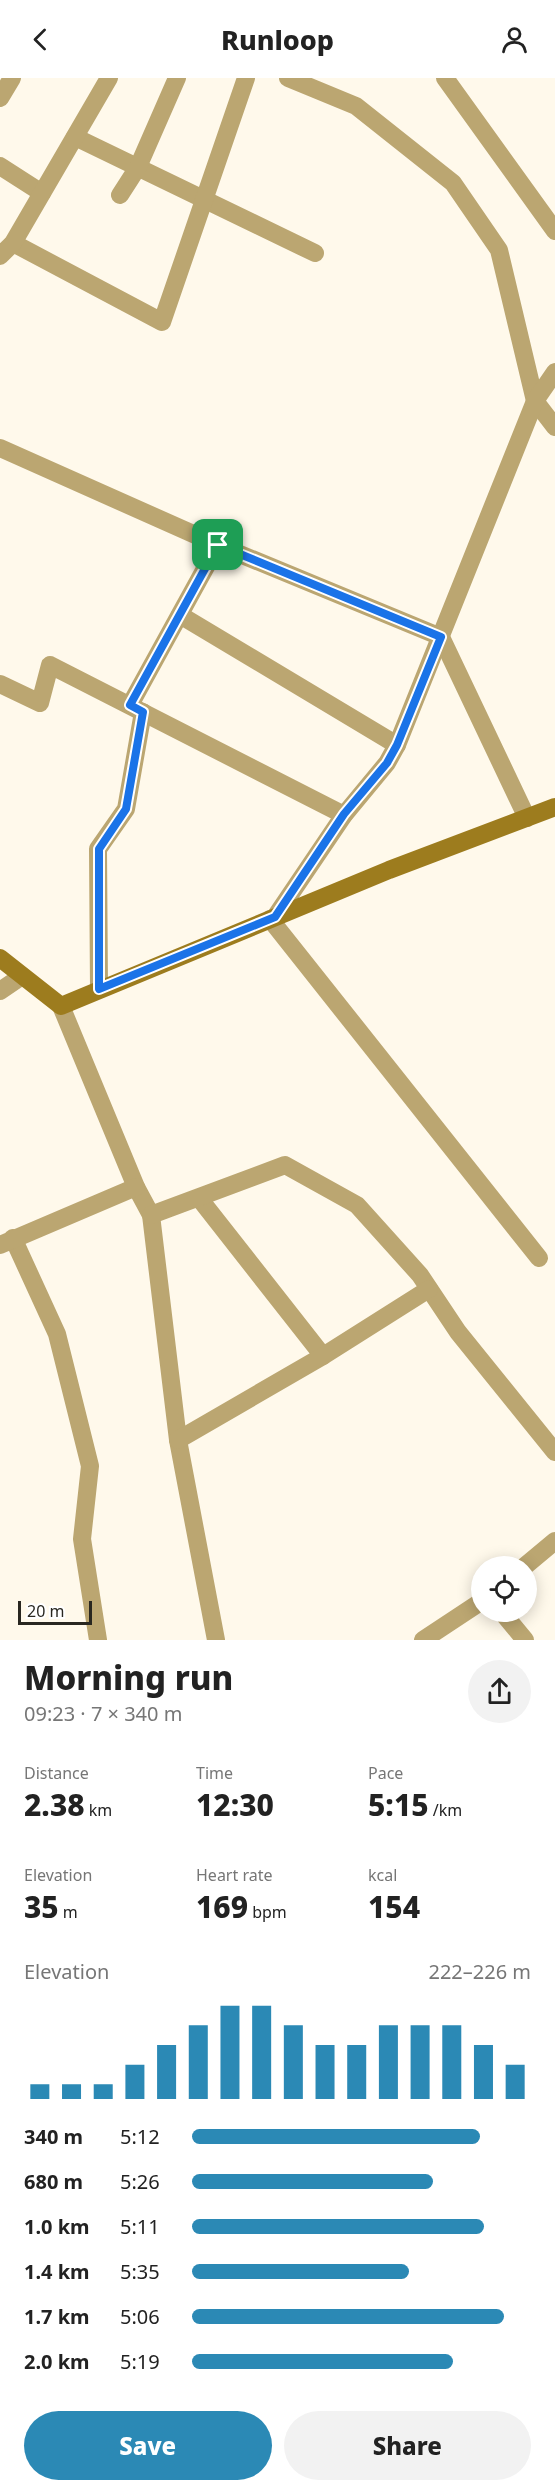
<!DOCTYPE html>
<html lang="en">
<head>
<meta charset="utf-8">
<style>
	:root { --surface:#fff; --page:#f2f2f2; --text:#222; --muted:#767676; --accent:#2b89b5 }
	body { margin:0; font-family:"Noto Sans",sans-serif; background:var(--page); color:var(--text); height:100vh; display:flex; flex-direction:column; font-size:22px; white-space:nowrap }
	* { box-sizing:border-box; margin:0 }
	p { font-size:20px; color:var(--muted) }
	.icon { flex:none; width:33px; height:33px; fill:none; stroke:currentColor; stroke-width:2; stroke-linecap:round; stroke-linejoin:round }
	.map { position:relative; height:1562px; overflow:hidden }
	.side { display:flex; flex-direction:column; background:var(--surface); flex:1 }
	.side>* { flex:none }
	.controls { position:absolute; left:471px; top:1478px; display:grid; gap:12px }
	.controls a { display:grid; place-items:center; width:66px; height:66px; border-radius:50%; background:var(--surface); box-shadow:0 3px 15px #0003; font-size:30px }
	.scale { position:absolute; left:18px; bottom:15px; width:74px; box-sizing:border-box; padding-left:6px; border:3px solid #292720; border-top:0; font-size:16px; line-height:21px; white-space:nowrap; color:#292720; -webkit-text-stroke:4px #fff; paint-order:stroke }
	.pin { position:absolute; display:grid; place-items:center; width:51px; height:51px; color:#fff; margin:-26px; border-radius:12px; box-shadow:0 3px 9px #0006 }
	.round { display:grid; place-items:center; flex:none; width:63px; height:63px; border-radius:32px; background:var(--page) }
	.headline { display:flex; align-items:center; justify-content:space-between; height:102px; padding:0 24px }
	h1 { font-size:33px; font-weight:800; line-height:45px }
	.stats { display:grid; grid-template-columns:repeat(3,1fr); gap:9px; height:102px; padding:6px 24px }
	.stats div { display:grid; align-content:center }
	.stats b { font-size:30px; font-weight:800 }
	.stats small { font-size:16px; font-weight:400 }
	.stats p { font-size:16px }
	.chart { height:168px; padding:12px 24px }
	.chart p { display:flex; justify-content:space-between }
	.chart svg { width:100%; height:108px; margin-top:6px; stroke:var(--accent); stroke-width:6 }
	.button { display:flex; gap:12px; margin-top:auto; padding:12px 24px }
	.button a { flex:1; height:69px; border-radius:36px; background:var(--accent); color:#fff; font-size:24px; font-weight:800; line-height:69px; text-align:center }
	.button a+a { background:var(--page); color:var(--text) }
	ul { padding:0 24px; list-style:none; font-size:20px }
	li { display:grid; grid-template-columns:96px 72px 1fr; align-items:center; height:45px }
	li i { height:15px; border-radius:8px; background:var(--accent) }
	header { display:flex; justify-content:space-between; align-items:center; height:78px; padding:0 24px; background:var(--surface); font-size:27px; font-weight:800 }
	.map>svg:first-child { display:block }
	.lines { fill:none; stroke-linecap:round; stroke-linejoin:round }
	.street { stroke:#bba671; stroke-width:18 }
	.secondary { stroke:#9d7c1e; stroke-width:18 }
	.route-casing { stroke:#fff; stroke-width:12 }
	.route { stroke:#1a73e8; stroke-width:8 }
</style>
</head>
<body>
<header><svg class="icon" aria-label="back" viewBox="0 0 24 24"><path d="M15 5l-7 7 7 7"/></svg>Runloop<svg class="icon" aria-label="person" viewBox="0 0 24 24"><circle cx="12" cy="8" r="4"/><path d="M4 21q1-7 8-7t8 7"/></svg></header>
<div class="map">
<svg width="555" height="1562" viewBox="0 0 555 1562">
	<rect width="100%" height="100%" fill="#fff9eb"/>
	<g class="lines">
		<g class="street">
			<polyline points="288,0 356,28 453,105 499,172 535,323 555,349"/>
			<polyline points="445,0 555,153"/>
			<polyline points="0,20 12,0"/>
			<polyline points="75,59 315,175"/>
			<polyline points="0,88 42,115"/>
			<polyline points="120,117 138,89 177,0"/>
			<polyline points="13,165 162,244 246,0"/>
			<polyline points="0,178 13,165 109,0"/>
			<polyline points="0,370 218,467 441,559 527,740"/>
			<polyline points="180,537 397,667"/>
			<polyline points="0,606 40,625 50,587 344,737"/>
			<polyline points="130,627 218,467"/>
			<polyline points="275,839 344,737 387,685 397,667 535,323 555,294"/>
			<polyline points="270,841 539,1180"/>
			<polyline points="99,911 98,771 126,731 143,634"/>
			<polyline points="0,913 22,898"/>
			<polyline points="61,928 136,1109 151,1137 178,1362 216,1562"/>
			<polyline points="199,1120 323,1278"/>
			<polyline points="151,1137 285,1087 357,1127 420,1197 458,1254 555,1374"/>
			<polyline points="13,1160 57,1256 90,1388 82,1461 98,1562"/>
			<polyline points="0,1167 136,1109"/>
			<polyline points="178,1362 323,1278 429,1211"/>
			<polyline points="525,1488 555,1463"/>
			<polyline points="501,1533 525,1562"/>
			<polyline points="423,1562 482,1523"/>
		</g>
		<polyline class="secondary" points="0,880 61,928 389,792 555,729"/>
	</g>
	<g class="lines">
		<defs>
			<polygon id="route" points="218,467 441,559 397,667 387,685 344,736 275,839 99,911 99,771 126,731 143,634 130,627"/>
		</defs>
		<use href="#route" class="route-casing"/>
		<use href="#route" class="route"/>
	</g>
</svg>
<div class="controls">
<a><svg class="icon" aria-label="locate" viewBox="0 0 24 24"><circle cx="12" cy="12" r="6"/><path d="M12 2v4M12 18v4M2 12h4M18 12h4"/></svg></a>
</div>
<div class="scale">20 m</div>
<div class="pin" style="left:218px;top:467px;background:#1e9e55"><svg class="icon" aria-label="arrive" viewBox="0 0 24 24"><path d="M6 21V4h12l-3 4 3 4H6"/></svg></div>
</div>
<section class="side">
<div class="headline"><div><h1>Morning run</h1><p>09:23 · 7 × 340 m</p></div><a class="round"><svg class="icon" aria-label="share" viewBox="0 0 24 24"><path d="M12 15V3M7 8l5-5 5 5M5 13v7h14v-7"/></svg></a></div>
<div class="stats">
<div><p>Distance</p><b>2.38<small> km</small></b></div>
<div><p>Time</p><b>12:30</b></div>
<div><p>Pace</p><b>5:15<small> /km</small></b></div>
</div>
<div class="stats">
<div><p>Elevation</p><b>35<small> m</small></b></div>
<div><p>Heart rate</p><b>169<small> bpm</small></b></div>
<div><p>kcal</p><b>154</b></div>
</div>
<div class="chart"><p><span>Elevation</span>222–226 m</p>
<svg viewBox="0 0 160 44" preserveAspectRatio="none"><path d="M5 44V38M15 44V38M25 44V38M35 44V30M45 44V22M55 44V14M65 44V6M75 44V6M85 44V14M95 44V22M105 44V22M115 44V14M125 44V14M135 44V14M145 44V22M155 44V30"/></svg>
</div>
<ul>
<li><b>340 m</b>5:12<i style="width:85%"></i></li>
<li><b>680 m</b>5:26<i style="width:71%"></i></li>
<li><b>1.0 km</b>5:11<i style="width:86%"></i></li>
<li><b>1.4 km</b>5:35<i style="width:64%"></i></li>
<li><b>1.7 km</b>5:06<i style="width:92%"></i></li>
<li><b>2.0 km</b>5:19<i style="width:77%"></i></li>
</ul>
<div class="button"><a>Save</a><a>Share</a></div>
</section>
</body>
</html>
